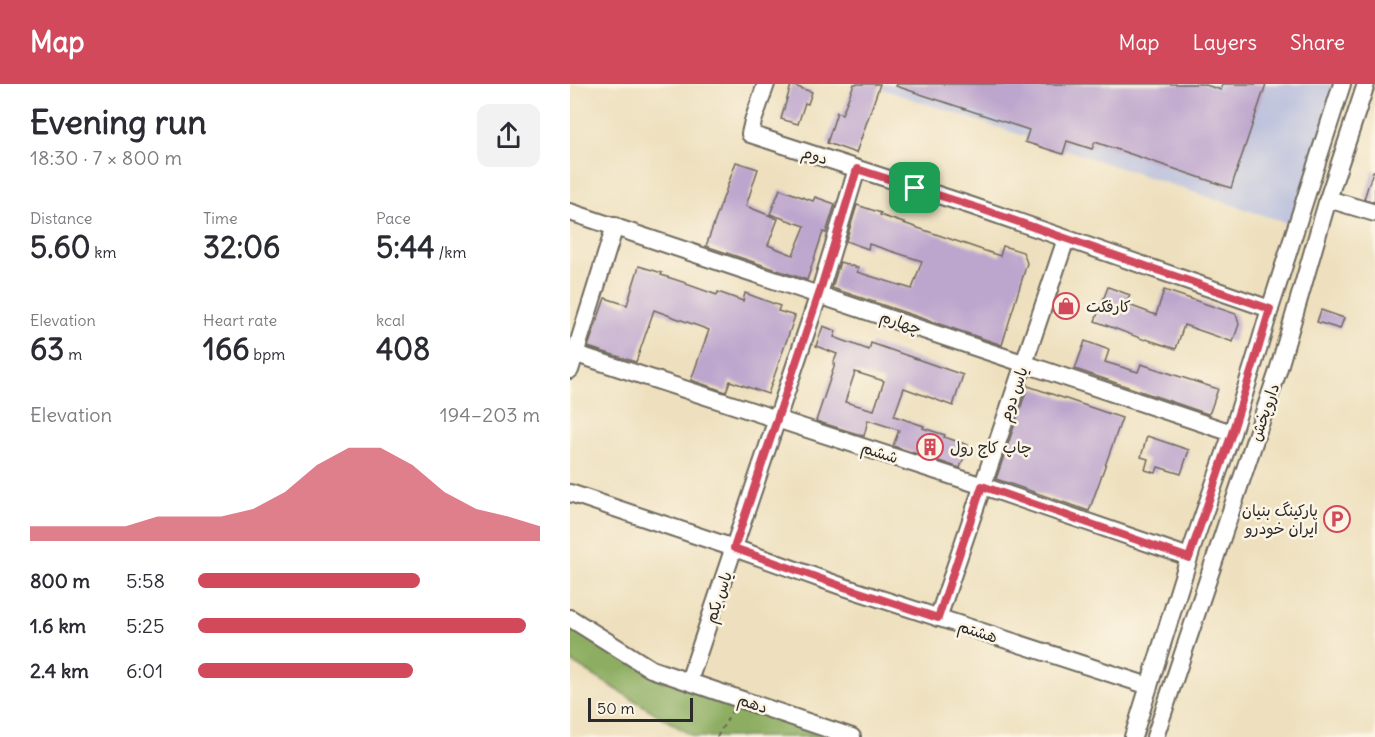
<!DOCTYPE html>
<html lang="en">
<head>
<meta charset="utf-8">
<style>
	:root { --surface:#fff; --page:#f2f2f3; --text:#2b2b33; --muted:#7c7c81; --accent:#d1495b }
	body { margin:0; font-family:Delius,"Playpen Sans Arabic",sans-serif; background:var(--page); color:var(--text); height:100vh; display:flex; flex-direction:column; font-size:22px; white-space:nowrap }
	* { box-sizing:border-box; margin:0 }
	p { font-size:20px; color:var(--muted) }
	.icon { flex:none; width:33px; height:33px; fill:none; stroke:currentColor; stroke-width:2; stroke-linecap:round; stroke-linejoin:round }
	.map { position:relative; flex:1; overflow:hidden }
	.drawer { display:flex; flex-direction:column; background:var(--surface); width:570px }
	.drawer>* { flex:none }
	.scale { position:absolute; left:18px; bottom:15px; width:105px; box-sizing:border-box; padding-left:6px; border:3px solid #2b2b2b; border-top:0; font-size:16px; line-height:21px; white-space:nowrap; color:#2b2b2b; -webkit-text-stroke:4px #fcf5e5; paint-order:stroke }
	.pin { position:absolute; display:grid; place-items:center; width:51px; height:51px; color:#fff; margin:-26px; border-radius:12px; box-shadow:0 3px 9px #0006 }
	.round { display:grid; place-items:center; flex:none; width:63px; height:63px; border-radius:12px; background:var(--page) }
	.overview { display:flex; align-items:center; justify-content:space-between; height:102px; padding:0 30px }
	h1 { font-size:33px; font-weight:700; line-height:45px }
	.metrics { display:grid; grid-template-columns:repeat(3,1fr); gap:9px; height:102px; padding:6px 30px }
	.metrics div { display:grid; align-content:center }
	.metrics b { font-size:30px; font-weight:700 }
	.metrics small { font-size:16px; font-weight:400 }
	.metrics p { font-size:16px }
	.chart { height:168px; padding:12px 30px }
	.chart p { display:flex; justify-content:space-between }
	.chart svg { width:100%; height:108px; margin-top:6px; fill:var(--accent); opacity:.7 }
	ul { padding:0 30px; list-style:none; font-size:20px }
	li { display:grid; grid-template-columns:96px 72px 1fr; align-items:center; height:45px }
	li i { height:15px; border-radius:8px; background:var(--accent) }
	header { display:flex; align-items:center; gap:36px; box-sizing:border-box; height:84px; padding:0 30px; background:var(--accent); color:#fff }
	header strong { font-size:28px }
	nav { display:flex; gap:33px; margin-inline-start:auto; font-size:21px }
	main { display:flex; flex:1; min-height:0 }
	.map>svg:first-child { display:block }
	.industrial { fill:#bec3dd }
	.forest { fill:#8dae62; stroke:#5c6c46; stroke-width:1.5 }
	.building { fill:#bda6cd; fill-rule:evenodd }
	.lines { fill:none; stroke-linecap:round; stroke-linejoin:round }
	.minor-casing { stroke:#6f6a5e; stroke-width:20 }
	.path { stroke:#6f6a5e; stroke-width:2; stroke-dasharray:4.5 4.5; stroke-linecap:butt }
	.minor { stroke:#fff; stroke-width:16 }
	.route-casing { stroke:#fff; stroke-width:12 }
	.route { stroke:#d1495b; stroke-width:8 }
	.labels { text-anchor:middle; stroke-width:5; stroke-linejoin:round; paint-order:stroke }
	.street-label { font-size:16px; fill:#2b2b2b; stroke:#fcf5e5 }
	.poi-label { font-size:16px; fill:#2b2b2b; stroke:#fcf5e5; text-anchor:start }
</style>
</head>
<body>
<header>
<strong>Map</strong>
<nav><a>Map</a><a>Layers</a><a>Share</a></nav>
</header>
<main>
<section class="drawer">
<div class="overview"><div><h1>Evening run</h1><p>18:30 · 7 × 800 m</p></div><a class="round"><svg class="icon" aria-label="share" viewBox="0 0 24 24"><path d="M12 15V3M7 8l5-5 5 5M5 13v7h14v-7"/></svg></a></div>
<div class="metrics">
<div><p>Distance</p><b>5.60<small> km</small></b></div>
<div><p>Time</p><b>32:06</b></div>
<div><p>Pace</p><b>5:44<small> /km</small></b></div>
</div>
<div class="metrics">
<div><p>Elevation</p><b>63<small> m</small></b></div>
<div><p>Heart rate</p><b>166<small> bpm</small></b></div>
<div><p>kcal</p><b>408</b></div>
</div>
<div class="chart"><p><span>Elevation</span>194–203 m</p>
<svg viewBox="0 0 160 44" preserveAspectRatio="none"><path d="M0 44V38L10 38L20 38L30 38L40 34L50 34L60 34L70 31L80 24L90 13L100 6L110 6L120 13L130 24L140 31L150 34L160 38V44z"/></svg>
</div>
<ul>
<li><b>800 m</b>5:58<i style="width:65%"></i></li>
<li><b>1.6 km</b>5:25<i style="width:96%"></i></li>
<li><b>2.4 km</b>6:01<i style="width:63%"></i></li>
</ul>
</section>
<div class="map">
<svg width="805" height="653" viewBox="0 0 805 653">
	<rect width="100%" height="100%" fill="#fcf5e5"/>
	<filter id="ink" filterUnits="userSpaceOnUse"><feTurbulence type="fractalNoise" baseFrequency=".0167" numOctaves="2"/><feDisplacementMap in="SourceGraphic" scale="12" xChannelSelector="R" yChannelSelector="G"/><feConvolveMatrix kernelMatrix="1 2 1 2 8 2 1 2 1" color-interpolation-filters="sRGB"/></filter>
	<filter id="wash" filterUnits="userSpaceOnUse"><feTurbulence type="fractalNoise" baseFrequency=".008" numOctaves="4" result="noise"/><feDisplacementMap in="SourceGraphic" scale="24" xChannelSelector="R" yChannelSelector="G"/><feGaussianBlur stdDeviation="1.35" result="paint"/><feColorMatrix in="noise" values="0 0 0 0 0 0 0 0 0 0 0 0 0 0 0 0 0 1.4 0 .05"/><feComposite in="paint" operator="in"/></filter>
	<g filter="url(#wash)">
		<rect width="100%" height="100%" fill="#eee0be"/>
		<polygon class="industrial" points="314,0 770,0 726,142 312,5"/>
		<polygon class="forest" points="0,541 116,602 254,653 124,653 0,577"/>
		<g id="blocks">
			<g class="building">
				<polygon points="284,0 310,0 286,69 257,59 267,28 272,30"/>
				<polygon points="327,0 633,0 651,6 652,0 696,0 661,104 525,58 522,65 497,57 493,70 455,58 459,46 326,2"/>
				<polygon points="221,1 242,8 238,20 235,19 228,40 211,35"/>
				<polygon points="166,78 188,85 176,122 208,135 198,161 223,171 235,142 200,130 210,105 243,117 245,113 265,120 256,149 253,148 237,196 136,162"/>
				<polygon points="803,87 805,87 805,118 794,115"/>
				<polygon points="287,121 311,129 310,131 430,172 433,162 453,168 457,179 432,261 262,204 270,178 288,184 287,188 342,205 352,177 299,160 298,165 276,157"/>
				<polygon points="69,182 92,189 91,191 116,199 116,200 147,211 148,208 173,217 175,209 210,222 208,227 225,232 198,310 160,297 156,308 121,296 139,246 84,226 66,278 18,263 35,214 57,221"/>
				<polygon points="538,203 560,211 556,220 586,231 594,206 666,230 669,240 663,258 614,241 606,265 576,255 575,256 525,237"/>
				<polygon points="751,226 774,234 770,245 747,238"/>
				<path d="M253,242L266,247L264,253L299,266L301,259L393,291L383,322L334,304L324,332L354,342L353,344L375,351L374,353L398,361L390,384L323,362L329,346L298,336L294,352L246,337L265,280H263L267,270L246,262ZM285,288L314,297L304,326L275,318Z"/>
				<polygon points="515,257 539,266 535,278 568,288 571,280 648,305 640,328 638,330 505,285"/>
				<polygon points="458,302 552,334 519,427 426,395"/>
				<polygon points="577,352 619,366 611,390 588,383 586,389 575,386 578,375 571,373"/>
			</g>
		</g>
	</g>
	<g filter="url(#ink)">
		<use href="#blocks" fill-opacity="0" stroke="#6f6a5e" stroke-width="1.5"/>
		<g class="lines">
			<defs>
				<g id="minor">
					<polyline points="196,0 183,37 180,50 402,122 700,225"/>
					<polyline points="758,115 805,129"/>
					<polyline points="0,128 662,349"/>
					<polyline points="0,268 413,402 619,473"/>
					<polyline points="0,286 45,142"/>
					<polyline points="0,409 164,464 271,502 579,602"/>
					<polyline points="0,534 81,585 282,653"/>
					<polyline points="368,534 496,155"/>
					<polyline points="119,597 249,210 287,85"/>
					<polyline points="563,653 623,461 662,349 686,272 700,225 772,0"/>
					<polyline points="585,653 708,287 758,115 796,0"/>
				</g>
			</defs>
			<use href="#minor" class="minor-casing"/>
			<polyline class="path" points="147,653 162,627"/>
			<use href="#minor" class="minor"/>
		</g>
	</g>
	<g class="lines" filter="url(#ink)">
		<defs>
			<polygon id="route" points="287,85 402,122 700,225 686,272 662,349 619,474 412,402 368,534 271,502 164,464 249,210"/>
		</defs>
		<use href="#route" class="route-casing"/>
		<use href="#route" class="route"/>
	</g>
	<defs>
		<symbol id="shop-ring" viewBox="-11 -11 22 22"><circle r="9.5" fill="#fcf5e5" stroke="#d1495b" stroke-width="1.5"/><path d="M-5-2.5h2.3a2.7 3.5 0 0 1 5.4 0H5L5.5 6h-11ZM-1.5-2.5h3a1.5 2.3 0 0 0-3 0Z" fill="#d1495b"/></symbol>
		<symbol id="building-ring" viewBox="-11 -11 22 22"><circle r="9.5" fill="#fcf5e5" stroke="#d1495b" stroke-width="1.5"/><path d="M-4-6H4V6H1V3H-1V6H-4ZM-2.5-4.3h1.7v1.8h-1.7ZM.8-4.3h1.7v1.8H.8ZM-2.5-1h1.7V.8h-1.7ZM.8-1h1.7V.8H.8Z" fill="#d1495b"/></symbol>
		<symbol id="parking-ring" viewBox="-11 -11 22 22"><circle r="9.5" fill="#fcf5e5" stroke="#d1495b" stroke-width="1.5"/><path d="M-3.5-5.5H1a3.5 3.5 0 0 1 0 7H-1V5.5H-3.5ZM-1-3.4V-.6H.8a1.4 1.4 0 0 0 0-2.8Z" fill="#d1495b"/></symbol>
	</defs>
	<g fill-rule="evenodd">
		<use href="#shop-ring" x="481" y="207" width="30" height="30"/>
		<use href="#building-ring" x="345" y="348" width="30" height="30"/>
		<use href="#parking-ring" x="752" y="420" width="30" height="30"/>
	</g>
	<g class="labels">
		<g class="street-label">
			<text transform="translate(245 71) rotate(18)" y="6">دوم</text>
			<text transform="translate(331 238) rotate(19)" y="6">چهارم</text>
			<text transform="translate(443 310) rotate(-71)" y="6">یاس دوم</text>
			<text transform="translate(694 328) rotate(-71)" y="6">داروپخش</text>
			<text transform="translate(310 368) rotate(18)" y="6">ششم</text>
			<text transform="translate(148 513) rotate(-71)" y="6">یاس یکم</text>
			<text transform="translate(408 547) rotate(18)" y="6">هشتم</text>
			<text transform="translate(183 619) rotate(19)" y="6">دهم</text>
		</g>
		<g class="poi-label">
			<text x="516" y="228">کارفکت</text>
			<text x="380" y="369">چاپ کاج رول</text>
			<text x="748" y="432" text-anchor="end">پارکینگ بنیان<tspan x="748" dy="18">ایران خودرو</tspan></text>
		</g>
	</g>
</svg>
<div class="scale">50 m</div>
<div class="pin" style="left:345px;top:104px;background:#1e9e55"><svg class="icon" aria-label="arrive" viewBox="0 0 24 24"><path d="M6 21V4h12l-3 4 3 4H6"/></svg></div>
</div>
</main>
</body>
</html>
